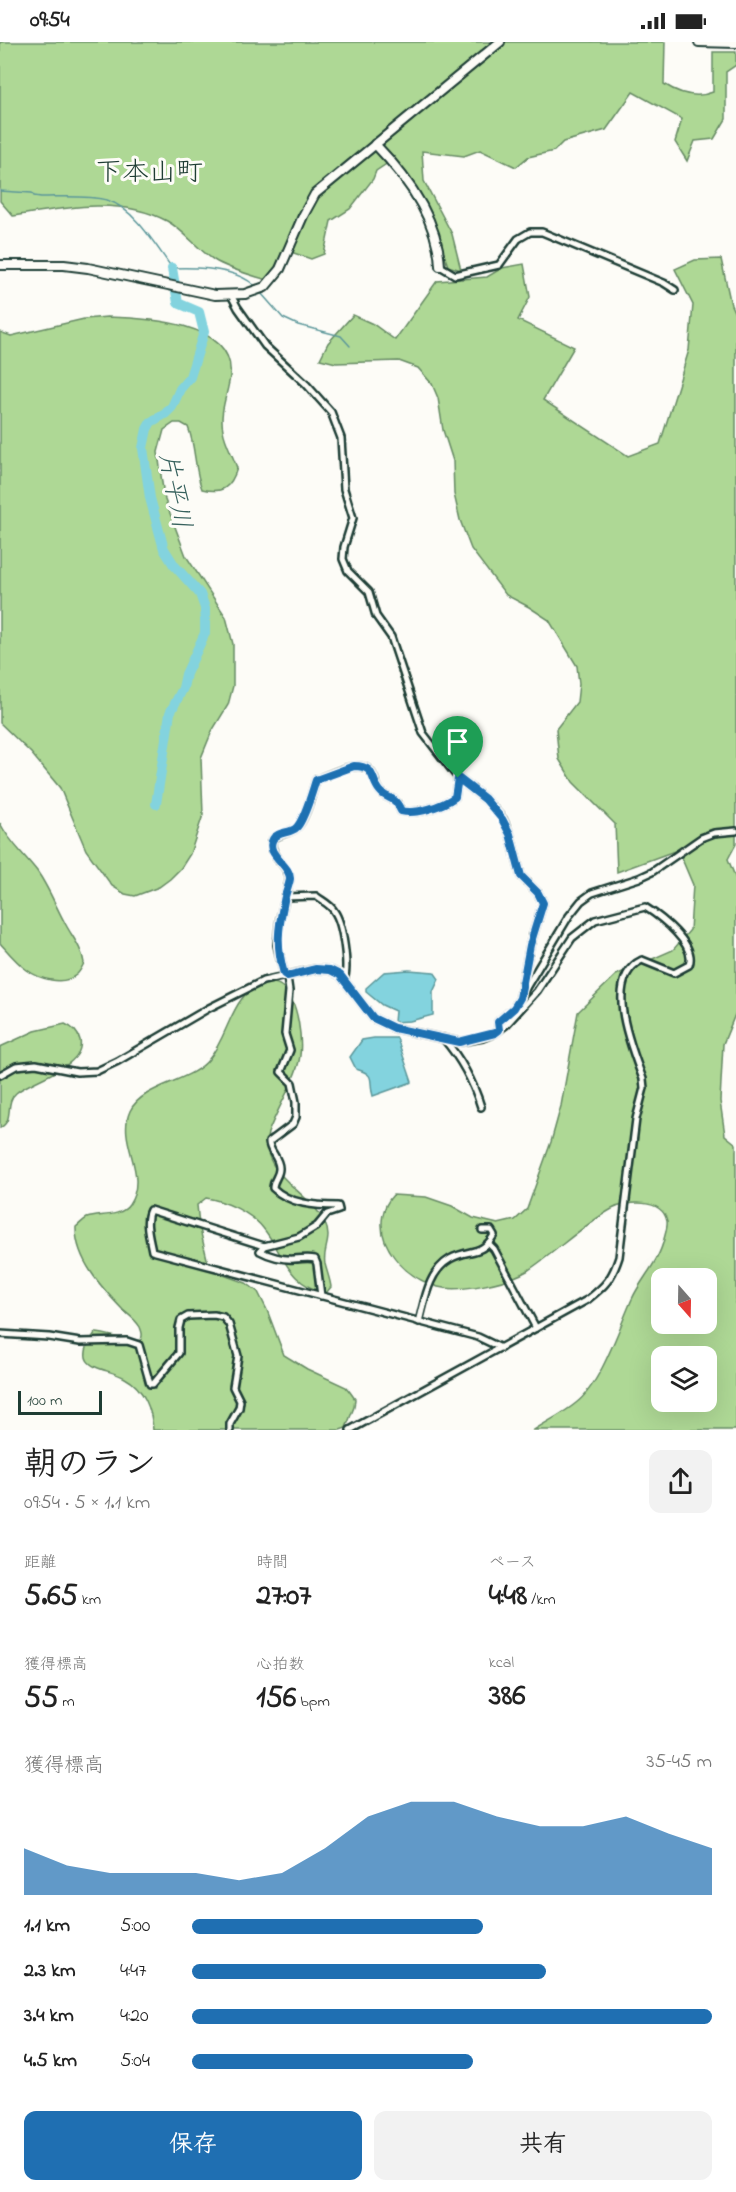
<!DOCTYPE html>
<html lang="ja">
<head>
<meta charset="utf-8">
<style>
	:root { --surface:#fff; --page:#f2f2f2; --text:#222; --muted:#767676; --accent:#1f6fb2 }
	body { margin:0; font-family:"Indie Flower","Klee One",sans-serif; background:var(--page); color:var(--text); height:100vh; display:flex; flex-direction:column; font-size:22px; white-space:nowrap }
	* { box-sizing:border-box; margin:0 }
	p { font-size:20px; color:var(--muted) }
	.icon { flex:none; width:33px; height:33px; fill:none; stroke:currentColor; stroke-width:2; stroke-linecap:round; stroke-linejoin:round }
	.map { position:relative; height:1388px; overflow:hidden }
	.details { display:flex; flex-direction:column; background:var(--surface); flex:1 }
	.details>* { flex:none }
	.needle { width:39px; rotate:160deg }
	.controls { position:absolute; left:651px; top:1226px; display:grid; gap:12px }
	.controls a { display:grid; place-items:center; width:66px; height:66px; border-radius:12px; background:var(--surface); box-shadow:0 6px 24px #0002; font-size:30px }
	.scale { position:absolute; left:18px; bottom:15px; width:84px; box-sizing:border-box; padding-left:6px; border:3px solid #1f3d34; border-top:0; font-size:16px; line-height:21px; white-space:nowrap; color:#1f3d34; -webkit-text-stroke:4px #fdfcf7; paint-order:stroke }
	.pin { position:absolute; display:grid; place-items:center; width:51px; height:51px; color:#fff; margin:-62px -26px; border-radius:50% 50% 50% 0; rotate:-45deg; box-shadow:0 0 6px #0007 }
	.pin .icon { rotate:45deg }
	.round { display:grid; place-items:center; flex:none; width:63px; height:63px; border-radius:12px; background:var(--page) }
	.summary { display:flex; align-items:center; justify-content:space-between; height:102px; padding:0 24px }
	h1 { font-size:33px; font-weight:700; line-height:45px }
	.stats { display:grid; grid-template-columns:repeat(3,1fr); gap:9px; height:102px; padding:6px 24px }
	.stats div { display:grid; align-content:center }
	.stats b { font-size:30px; font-weight:700 }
	.stats small { font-size:16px; font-weight:400 }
	.stats p { font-size:16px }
	.chart { height:168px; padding:12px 24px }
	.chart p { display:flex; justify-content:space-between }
	.chart svg { width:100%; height:108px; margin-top:6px; fill:var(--accent); opacity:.7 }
	.primary-button { display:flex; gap:12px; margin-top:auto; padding:12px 24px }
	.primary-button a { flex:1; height:69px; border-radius:12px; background:var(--accent); color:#fff; font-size:24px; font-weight:700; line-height:69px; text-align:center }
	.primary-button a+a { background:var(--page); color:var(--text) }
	ul { padding:0 24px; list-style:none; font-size:20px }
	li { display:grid; grid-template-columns:96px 72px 1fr; align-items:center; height:45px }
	li i { height:15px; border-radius:8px; background:var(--accent) }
	.status { display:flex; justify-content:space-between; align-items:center; height:42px; padding:0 30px; background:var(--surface); direction:ltr }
	.status svg { height:16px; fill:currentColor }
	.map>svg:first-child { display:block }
	.green { fill:#aed895; stroke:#668a64; stroke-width:1.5; fill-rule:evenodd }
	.water { fill:#83d3de; stroke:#5b979a; stroke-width:1.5 }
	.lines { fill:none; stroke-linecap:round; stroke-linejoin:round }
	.stream { stroke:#5b979a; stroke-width:1.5 }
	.river { stroke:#83d3de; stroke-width:10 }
	.street-casing { stroke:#1f3d34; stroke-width:10 }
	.secondary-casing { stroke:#1f3d34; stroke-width:12 }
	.street { stroke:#fdfcf7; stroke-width:5 }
	.secondary { stroke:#fdfcf7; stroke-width:8 }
	.route-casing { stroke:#fff; stroke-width:12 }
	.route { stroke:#1f6fb2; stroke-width:8 }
	.labels { text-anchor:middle; stroke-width:6; stroke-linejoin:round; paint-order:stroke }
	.water-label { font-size:26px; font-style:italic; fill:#38625e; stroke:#fdfcf7 }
	.quarter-label { font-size:27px; fill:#1f3d34; stroke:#fdfcf7 }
</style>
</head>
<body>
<div class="status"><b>09:54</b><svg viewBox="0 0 49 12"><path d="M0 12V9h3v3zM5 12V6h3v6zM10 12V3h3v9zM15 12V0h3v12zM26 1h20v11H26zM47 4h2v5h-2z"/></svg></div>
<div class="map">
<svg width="736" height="1388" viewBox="0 0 736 1388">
	<rect width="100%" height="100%" fill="#fdfcf7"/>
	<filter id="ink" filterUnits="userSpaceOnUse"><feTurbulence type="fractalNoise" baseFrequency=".0167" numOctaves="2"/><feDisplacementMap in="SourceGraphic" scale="12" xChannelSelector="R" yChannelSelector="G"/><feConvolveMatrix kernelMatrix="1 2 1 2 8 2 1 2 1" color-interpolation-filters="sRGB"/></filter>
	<g filter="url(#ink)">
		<g class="green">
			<path d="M0,0H665L664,42C678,51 696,57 713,50V10H736V23L726,30V77L714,97L695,99L687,119L675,100L682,77L633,50L606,88L563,100L554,109L528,115L516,125L480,108L464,114L422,109L424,139L452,192L461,228L448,224C435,185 420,149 394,117L376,129L373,137L350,167L331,179L324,212L311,217L288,209L270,239C252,233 230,228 214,218C197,207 185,189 167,179C120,154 63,166 13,174L0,159Z"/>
			<path d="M721,217L731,263L736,274V802L728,817L736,837V970L723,1002L720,1059L725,1093L736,1102V1388H534C548,1379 564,1371 576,1361C601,1342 619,1286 632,1257C641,1237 659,1220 664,1197C665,1193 668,1184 667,1179C662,1156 627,1159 612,1167C581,1184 556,1210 527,1229C508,1240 459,1251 438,1245C414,1238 395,1222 385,1199C379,1183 382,1165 393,1153L426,1155L452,1164L473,1176L498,1182L515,1178L527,1167L551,1100L561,1064L578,970L616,933L673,908L690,888L693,843L682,817L680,807L617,830L615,782L573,740L559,717L556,687L577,660L579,642L577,624L549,578L529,565L506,553L471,507L460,478L454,452L453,419L443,388L438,356L432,342L418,326L399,319L336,321L320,317L328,301L353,273L373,282L395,298L437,239L487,235L502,226L524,222L530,255L518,278L574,305L543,358L628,414L660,402L689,308L693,263L675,227L695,218ZM662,1236H706V1281H662ZM662,1314H706V1359H662Z"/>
			<path d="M107,275C143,276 236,279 230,334C228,352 219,369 223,388C225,401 233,413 237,426C231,446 222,452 202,447C194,427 196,405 188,385L181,381H174L164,388L158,410L162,441L165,458L186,514L226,575L233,602V644L228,663L212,689L201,716L203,773L190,812L181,826L170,837L159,845L135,854L125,852L112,844L86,808L60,746L31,711L0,681V290L11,294L84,277Z"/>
			<path d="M0,781C9,800 25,813 37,829C49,846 56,865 66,883C73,896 82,906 84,921C82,925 80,930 76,933C63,944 39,937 27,928C17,921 8,910 0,901Z"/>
			<path d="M267,940C272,941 277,941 281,944C299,956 304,1003 298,1023C291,1046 277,1068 268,1091C258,1132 309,1148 325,1181C333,1198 322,1207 325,1222C327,1230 330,1237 331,1245L326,1251C287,1242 285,1213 263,1186C250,1170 225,1159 206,1156L197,1163L199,1183L208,1221L218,1231L246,1241L258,1250L267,1268L284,1313L307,1327L346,1345L350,1350L355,1357L354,1365L346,1386L340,1388H153C152,1368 144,1346 125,1336C103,1324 69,1328 95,1291C110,1291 126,1301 141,1298C143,1293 142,1290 140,1285C136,1278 129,1273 123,1268C102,1246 75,1217 76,1185C80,1182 83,1178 87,1176C100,1172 121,1175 129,1163C150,1132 116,1100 130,1069C143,1042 192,1040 209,1017C231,991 230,950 267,940Z"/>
			<path d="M65,982C72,985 78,990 80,998C86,1025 32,1037 16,1051C4,1061 15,1078 0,1086V1005L35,989Z"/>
		</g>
		<g class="water">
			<polygon points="409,928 434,930 439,937 433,950 433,973 410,979 394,980 395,969 382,963 366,950 366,946 384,930"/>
			<path d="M374,996H397L412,1040L373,1054C368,1038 377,1033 356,1027L350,1015L362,998Z"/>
		</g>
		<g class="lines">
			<g class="stream">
				<path d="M0,149L32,151L34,154L41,155C62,155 87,153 107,158C134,166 156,204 172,226C197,225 235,226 254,243"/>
				<polyline points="261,251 283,276 298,283 341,294 350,304"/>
			</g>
			<polyline class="river" points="156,762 170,671 183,646 186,632 205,591 205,566 200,552 174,523 164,507 150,456 143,406 147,387 151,380 165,372 172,365 180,347 190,335 204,290 199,270 178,261 172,226"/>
			<defs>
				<g id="street">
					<polyline points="440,224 455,233 499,223 518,197 530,190 542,190 664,241 675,248"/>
					<polyline points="231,253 238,266 265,304 306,342 331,370 341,396 344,447 353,476 344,505 343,517 348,529 369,550 376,574 391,595 423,691 458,736 485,757 503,777 510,792 521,834 538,851 543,861 530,903 520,956"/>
					<path d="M458,736L455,755C442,764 417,773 401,769C394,752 390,760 381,750C376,745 375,735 370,729C359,716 330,733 316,738C312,750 305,779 296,786C288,793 266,791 273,808C277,819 287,824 290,836L280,877L277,903L284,932L287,935L289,949L285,992L290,1008L281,1030L292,1041L296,1060V1075L293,1082L269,1100C269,1110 280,1116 279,1127C279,1134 273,1138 273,1146C289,1162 316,1164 338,1164L339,1168L327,1172L317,1184L299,1195L264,1204L150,1168C144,1180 150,1197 152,1209L478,1295L501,1306"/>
					<path d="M285,855L316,854C322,859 330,862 334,869C343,881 349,925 344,938"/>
					<polyline points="499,988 498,980 514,966 569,874 581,859 592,851 639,836 652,830 701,796 714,791 736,789"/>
					<path d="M443,996C461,1017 473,1039 481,1065"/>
					<path d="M0,1033L16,1024L36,1022L77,1030L97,1029L118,1019L209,966L263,939L316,927L330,928L340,933L373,976L394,986L459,1000L483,996L495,991L506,983L537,949L572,896L595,878L645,865C661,875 697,903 689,923L674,931L642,918C602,937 632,1007 643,1037L644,1046L636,1077L619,1215C612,1237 605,1244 587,1258L350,1388"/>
					<polyline points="489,1202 494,1207 536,1286"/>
					<path d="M264,1204L260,1209C269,1214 283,1218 294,1217C302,1217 307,1215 315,1217L317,1222L321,1254"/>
					<path d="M419,1280C425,1258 428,1230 450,1217C469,1206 481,1215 494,1193L491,1188H482"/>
					<polyline points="0,1292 49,1295 80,1300 127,1299 139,1303 150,1342 153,1342 179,1311 179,1286 181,1278 188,1274 214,1273 223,1275 229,1282 238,1314 233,1345 240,1359 239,1366 230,1382 230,1388"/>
				</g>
				<g id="secondary">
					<polyline points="699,0 736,1"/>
					<path d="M375,102C406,134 438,177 440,224"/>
					<polyline points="0,223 64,223 88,226 215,253 245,252 265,245 280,227 303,174 315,152 500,0"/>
				</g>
			</defs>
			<use href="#street" class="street-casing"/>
			<use href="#secondary" class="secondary-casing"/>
			<use href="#street" class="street"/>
			<use href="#secondary" class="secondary"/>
		</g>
	</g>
	<g class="lines" filter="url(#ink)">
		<defs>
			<path id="route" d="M354,724C376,724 370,737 380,749C388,759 394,752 401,769C417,773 442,764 455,755L458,736L485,757L502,777L510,792L521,834L538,851L543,861L530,903L520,956L514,966L498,980L499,988L495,991L459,1000L394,986L373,976L340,933L330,928L316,927L287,934L284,932C276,903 278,888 284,859C285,852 289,844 290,837C291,823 264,812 273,797C278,789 291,792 297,785C305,776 312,750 316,738Z"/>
		</defs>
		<use href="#route" class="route-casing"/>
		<use href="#route" class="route"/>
	</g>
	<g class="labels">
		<g class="water-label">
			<text transform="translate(176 448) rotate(79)" y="9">片平川</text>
		</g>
		<g class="quarter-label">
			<text x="149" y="138">下本山町</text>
		</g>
	</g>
</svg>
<div class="controls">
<a><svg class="needle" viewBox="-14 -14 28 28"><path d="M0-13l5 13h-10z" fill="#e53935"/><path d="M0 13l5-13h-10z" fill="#767676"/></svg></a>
<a><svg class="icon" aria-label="layers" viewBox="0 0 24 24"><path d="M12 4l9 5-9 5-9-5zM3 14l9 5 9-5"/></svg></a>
</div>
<div class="scale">100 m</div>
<div class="pin" style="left:458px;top:736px;background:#1e9e55"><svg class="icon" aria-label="arrive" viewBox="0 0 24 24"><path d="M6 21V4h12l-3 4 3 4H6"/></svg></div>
</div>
<section class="details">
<div class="summary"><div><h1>朝のラン</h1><p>09:54 · 5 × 1.1 km</p></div><a class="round"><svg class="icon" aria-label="share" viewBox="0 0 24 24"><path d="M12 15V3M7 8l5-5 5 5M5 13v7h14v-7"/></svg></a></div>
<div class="stats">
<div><p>距離</p><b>5.65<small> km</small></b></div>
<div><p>時間</p><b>27:07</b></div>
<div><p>ペース</p><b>4:48<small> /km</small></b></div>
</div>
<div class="stats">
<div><p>獲得標高</p><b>55<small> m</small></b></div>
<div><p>心拍数</p><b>156<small> bpm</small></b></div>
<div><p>kcal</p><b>386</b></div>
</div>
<div class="chart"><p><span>獲得標高</span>35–45 m</p>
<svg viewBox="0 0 160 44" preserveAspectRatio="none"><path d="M0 44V25L10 32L20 35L30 35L40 35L50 38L60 35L70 25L80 12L90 6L100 6L110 12L120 16L130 16L140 12L150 19L160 25V44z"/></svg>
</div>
<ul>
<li><b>1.1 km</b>5:00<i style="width:56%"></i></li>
<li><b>2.3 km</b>4:47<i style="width:68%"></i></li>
<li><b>3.4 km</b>4:20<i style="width:100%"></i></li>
<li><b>4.5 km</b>5:04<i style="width:54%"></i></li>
</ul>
<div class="primary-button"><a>保存</a><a>共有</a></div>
</section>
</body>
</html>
